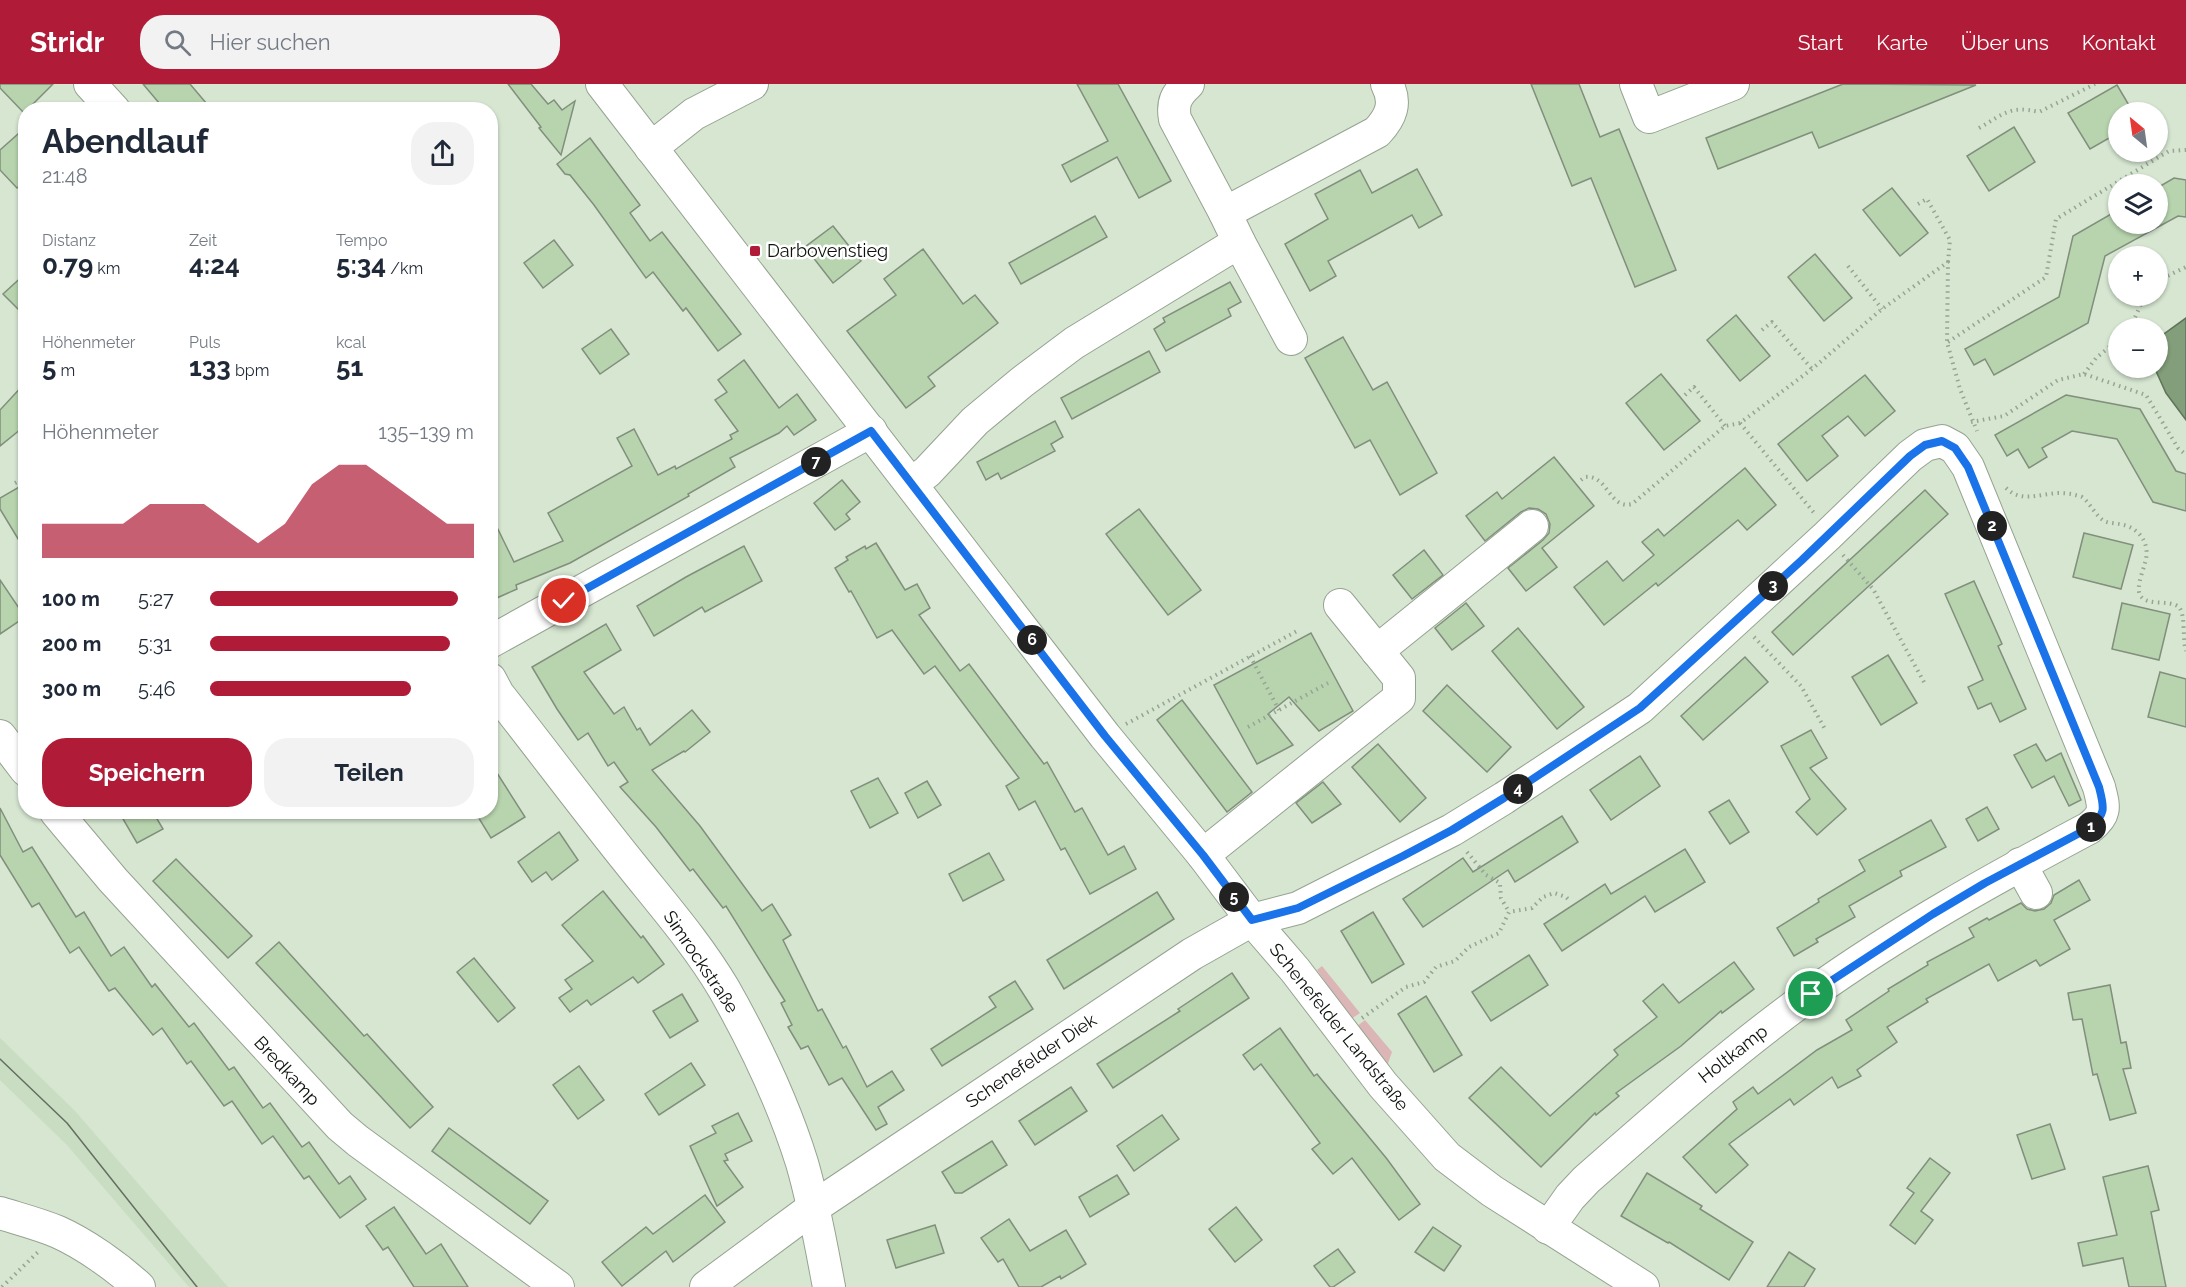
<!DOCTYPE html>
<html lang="de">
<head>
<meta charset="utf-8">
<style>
	:root { --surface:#fff; --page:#f2f2f3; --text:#1f2937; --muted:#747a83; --accent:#b01c38 }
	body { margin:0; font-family:Raleway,sans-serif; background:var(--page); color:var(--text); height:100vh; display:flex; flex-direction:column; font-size:22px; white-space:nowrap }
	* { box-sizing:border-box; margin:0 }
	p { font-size:20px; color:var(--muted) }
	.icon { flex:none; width:33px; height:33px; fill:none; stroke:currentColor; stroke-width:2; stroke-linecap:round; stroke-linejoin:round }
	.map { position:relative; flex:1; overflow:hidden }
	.panel { position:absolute; left:18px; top:18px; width:480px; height:717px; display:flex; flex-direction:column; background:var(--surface); border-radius:24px; box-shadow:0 2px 4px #0004 }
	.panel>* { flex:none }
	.needle { width:39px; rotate:331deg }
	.tools { position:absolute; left:2108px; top:18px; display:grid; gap:12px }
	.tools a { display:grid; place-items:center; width:60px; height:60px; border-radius:50%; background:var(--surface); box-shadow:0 2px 4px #0004; font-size:30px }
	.pin { position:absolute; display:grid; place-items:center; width:51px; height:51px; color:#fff; margin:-26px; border:3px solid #fff; border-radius:50%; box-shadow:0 2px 6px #0007 }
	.km { position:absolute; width:30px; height:30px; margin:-15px; border-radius:50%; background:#222; color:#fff; font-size:16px; line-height:30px; text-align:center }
	.round { display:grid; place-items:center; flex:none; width:63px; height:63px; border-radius:24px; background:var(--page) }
	.overview { display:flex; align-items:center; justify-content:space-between; height:102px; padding:0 24px }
	h1 { font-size:33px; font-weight:700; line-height:45px }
	.stats { display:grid; grid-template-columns:repeat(3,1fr); gap:9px; height:102px; padding:6px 24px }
	.stats div { display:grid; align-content:center }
	.stats b { font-size:26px; font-weight:700 }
	.stats small { font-size:16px; font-weight:400 }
	.stats p { font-size:16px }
	.chart { height:168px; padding:12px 24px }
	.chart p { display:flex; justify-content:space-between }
	.chart svg { width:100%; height:108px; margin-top:6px; fill:var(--accent); opacity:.7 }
	.primary-button { display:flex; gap:12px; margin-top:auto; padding:12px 24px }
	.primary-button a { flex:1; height:69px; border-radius:24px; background:var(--accent); color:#fff; font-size:24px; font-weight:700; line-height:69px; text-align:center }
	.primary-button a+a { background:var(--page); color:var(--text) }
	ul { padding:0 24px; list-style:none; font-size:20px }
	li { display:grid; grid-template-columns:96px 72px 1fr; align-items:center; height:45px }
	li i { height:15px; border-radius:8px; background:var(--accent) }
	header { display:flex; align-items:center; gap:36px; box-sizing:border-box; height:84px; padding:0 30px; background:var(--accent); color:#fff }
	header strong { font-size:28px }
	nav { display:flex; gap:33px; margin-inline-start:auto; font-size:21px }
	.search { width:420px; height:54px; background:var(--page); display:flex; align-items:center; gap:15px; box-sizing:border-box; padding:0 21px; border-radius:24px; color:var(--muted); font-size:22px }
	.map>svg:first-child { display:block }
	.built { fill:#c9ddc2 }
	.green { fill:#dcb6b6 }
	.water { fill:#839e7a; stroke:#5f7459; stroke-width:1.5 }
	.building { fill:#b7d4ae; stroke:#818f7c; stroke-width:1.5 }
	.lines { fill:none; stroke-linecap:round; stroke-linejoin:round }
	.minor-casing { stroke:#95a390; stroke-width:34 }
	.path { stroke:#97a494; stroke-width:4; stroke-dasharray:1.5 4.5; stroke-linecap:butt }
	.minor { stroke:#fff; stroke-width:32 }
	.tram { stroke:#646e61; stroke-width:1.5 }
	.route-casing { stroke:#fff; stroke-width:12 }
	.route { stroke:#1a73e8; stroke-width:8 }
	.poi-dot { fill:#b01c38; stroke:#fff; stroke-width:2 }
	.labels { text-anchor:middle; stroke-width:5; stroke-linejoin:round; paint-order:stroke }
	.poi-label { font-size:18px; fill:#0c120b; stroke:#fff; text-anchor:start }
	.street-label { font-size:18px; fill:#0c120b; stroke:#fff }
</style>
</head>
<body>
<header>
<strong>Stridr</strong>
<div class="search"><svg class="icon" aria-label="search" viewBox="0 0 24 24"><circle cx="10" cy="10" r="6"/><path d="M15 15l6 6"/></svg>Hier suchen</div>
<nav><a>Start</a><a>Karte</a><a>Über uns</a><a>Kontakt</a></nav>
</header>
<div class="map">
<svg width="2186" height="1203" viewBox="0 0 2186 1203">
	<rect width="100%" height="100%" fill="#d6e6d1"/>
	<polygon class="built" points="0,954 75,1027 228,1203 189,1203 67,1061 0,996"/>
	<g class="green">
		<polygon points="1322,882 1360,929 1351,935 1317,886"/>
		<polygon points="1365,936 1392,968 1386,985 1356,943"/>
	</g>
	<polygon class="water" points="2186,234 2186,336 2166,309 2156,287 2157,255"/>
	<g class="building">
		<polygon points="0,0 53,0 24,29 0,4"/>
		<polygon points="143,0 190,0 212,26 165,26"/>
		<polygon points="508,0 531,0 548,20 554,16 562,26 575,17 561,71 539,44 541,43"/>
		<polygon points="1077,0 1118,0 1171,97 1139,114 1117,73 1071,98 1062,81 1108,57"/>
		<polygon points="1531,0 1579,0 1600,53 1619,45 1676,186 1635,203 1591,94 1572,102"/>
		<polygon points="1843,0 1976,1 1819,64 1812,48 1718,85 1706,54"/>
		<polygon points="2117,1 2133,28 2118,28 2118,49 2090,65 2068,29"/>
		<polygon points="26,43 26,96 17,104 0,86 0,66"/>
		<polygon points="2014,43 2035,78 1989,107 1967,72"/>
		<polygon points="590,54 640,121 630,129 650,157 662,148 741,250 718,267 686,224 683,227 653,188 646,194 594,121 570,91 565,90 557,80"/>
		<polygon points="1417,85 1442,131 1419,144 1412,131 1328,177 1336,192 1310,207 1285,160 1328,135 1315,110 1360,86 1372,109"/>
		<polygon points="2174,94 2186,96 2186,133 2178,132 2105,172 2088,239 1994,291 1985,275 1974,281 1965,265 2059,213 2073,152 2118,126 2118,140 2157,140 2157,104"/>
		<polygon points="1892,104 1928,149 1900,172 1863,126"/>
		<polygon points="1095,132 1107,153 1021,200 1009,179"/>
		<polygon points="833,142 861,177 833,199 805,163"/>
		<polygon points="554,156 573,181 543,204 524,179"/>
		<polygon points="923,165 963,220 975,211 998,239 928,293 935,302 906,324 847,247 896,211 884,195"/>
		<polygon points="1815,170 1852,214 1824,237 1788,193"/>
		<polygon points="26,189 26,233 3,210"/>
		<polygon points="1230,198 1241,218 1228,225 1231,232 1166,267 1154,245 1165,238 1163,234"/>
		<polygon points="1736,231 1770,272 1740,297 1707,256"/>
		<polygon points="611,245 629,270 600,290 582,265"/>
		<polygon points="1343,253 1373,306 1387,298 1437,389 1400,411 1370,356 1355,364 1305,274"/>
		<polygon points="1149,267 1160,288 1072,335 1061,314"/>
		<polygon points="744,276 779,324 797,310 816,336 794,351 787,342 779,349 730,374 735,383 688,410 689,412 570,479 516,501 517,505 490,517 490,429 514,478 563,457 548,429 632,382 617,354 634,345 658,391 675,382 676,385 732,355 730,351 738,347 715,316 727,308 718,296"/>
		<polygon points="1661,290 1700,337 1664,366 1626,319"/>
		<polygon points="1865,291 1895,327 1865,352 1848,332 1822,352 1838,372 1807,397 1778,360"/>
		<polygon points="26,298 26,341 0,362 0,326"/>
		<polygon points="2066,311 2140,325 2176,387 2186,390 2186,427 2153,418 2117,355 2072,347 2042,364 2047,373 2029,384 2018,365 2007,372 1995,351"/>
		<polygon points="1055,337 1063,353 1051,360 1055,367 1001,395 998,389 986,396 977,378"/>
		<polygon points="1554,373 1594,422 1542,464 1557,483 1526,507 1508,484 1543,456 1549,449 1550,440 1546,430 1538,425 1529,424 1521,428 1485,457 1466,432 1497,408 1502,415"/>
		<polygon points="1745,384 1776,421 1747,446 1738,436 1658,502 1656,499 1604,541 1574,503 1607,477 1623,497 1654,471 1642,458 1658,445 1664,452"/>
		<polygon points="842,396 860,418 846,430 850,435 835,446 814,419"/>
		<polygon points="26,399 26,468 0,425 0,414"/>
		<polygon points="1925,406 1948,430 1793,571 1772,548"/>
		<polygon points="1139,425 1201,506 1168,531 1106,450"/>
		<polygon points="2084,449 2133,461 2121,505 2073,493"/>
		<polygon points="876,459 905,506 917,500 930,524 919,531 960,587 969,580 1044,680 1047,678 1075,728 1082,724 1108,771 1124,762 1136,785 1090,810 1065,764 1061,766 1035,717 1019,726 1006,702 1019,694 935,582 924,590 892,546 877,554 851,507 849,508 835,484 848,476 846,473 865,462 866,465"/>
		<polygon points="744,462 762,497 705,528 702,523 654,552 637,522 686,493"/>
		<polygon points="1424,466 1443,491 1412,515 1393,491"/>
		<polygon points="0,496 25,533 0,550"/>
		<polygon points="1974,497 2002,560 1998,562 2026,625 2000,638 1991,619 1978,625 1968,603 1983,596 1945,510"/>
		<polygon points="1466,519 1484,542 1452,566 1435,544"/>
		<polygon points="2122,519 2170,530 2159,576 2112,565"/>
		<polygon points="606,540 621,566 584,588 614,630 624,623 637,646 640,644 650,661 692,626 710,648 685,668 684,667 652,686 700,742 762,827 772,820 791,851 783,856 818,927 822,925 843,964 846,962 867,1003 892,987 904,1006 878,1023 887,1040 876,1046 842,994 829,1001 808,962 801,965 788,943 792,941 781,919 785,917 726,822 723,824 693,785 690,787 656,743 620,703 628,698 614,678 608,682 588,649 578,656 557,625 532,583"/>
		<polygon points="1518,544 1584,623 1557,645 1492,567"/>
		<polygon points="1311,549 1353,627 1319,647 1289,613 1268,630 1293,661 1257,680 1214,601"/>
		<polygon points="1888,571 1917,619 1881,641 1852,593"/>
		<polygon points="1745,573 1768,598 1703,656 1681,632"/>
		<polygon points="2160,588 2186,595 2186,643 2148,633"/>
		<polygon points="1447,601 1511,663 1487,688 1423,627"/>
		<polygon points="1182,616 1252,708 1227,728 1157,636"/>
		<polygon points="1811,646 1827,674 1810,684 1846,725 1817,751 1796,728 1810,715 1781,662"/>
		<polygon points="1378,660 1426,714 1400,738 1352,683"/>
		<polygon points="2036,660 2046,677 2061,669 2081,716 2069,722 2054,692 2032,704 2014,671"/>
		<polygon points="1640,672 1660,702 1611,736 1590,706"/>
		<polygon points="490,678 525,733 491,754 475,728 490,728"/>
		<polygon points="878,694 898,729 870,744 851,707"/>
		<polygon points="927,697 941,721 918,734 905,709"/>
		<polygon points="1323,698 1341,720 1312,739 1296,719"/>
		<polygon points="1729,716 1749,748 1730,760 1709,728"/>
		<polygon points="1987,723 1999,745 1978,757 1966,735"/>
		<polygon points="0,724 23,768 32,763 76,833 84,828 111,872 124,863 152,903 155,900 189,943 194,939 229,986 234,983 263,1024 270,1019 302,1063 309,1058 339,1100 350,1092 366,1115 340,1134 309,1092 304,1095 273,1052 262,1060 232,1017 224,1022 191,977 187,980 162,944 153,951 115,904 109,907 79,863 70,869 39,819 32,823 0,771"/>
		<polygon points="119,728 153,728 163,745 137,759"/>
		<polygon points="1562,732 1578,758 1515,798 1508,786 1423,843 1403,815 1463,774 1473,788"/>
		<polygon points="1931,736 1946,763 1900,787 1902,792 1849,822 1855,833 1816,855 1818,858 1794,872 1777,844 1819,818 1818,815 1865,787 1859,776"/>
		<polygon points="559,748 578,776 552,796 546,788 532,798 518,778"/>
		<polygon points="1685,765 1705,798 1655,828 1645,812 1562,867 1544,840 1605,800 1611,810"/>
		<polygon points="989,769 1004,796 963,817 949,790"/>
		<polygon points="176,775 252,852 228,874 153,797"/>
		<polygon points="2079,796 2090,816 2054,836 2070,865 2040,882 2036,876 1998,897 1989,880 1926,915 1928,918 1887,943 1897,958 1857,986 1861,992 1838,1004 1832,993 1794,1021 1790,1015 1729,1060 1748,1081 1716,1109 1683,1073 1737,1025 1733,1018 1753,1003 1758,1010 1817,966 1852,946 1846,936 1889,907 1888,905 1928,881 1927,878 1974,853 1969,844 1987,834 1989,836 2021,819 2027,825 2035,827 2044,825 2051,819 2054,811"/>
		<polygon points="603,807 641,854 643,852 664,880 638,899 633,893 591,921 587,916 570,928 559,914 572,905 565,896 593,877 562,841"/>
		<polygon points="1157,808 1174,835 1064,905 1047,876"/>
		<polygon points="1373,828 1404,880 1372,899 1341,847"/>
		<polygon points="279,858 364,952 367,950 433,1023 410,1044 256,879"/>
		<polygon points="1529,871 1548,901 1491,937 1472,908"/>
		<polygon points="474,874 515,924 498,938 457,888"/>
		<polygon points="1734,878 1754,905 1722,929 1721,927 1681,962 1616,1009 1619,1012 1596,1031 1595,1029 1541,1083 1469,1014 1501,983 1550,1032 1618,971 1614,966 1657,933 1643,917 1663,900 1679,919"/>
		<polygon points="1232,889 1249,914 1113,1004 1097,980 1180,927 1178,925"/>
		<polygon points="1015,897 1033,925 942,982 931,965 996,923 989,913"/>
		<polygon points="2110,901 2121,959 2126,958 2131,984 2123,985 2136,1029 2110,1036 2097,990 2093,991 2082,935 2073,936 2068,909"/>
		<polygon points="682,910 698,937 670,954 653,927"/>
		<polygon points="1426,912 1462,971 1434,988 1398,930"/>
		<polygon points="1280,944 1314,992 1317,990 1387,1075 1420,1120 1399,1136 1352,1074 1333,1090 1312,1065 1320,1059 1261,980 1254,986 1243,971"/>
		<polygon points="691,979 705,1001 659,1031 645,1010"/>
		<polygon points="579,982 604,1016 578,1035 553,1001"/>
		<polygon points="1071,1003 1087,1027 1035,1061 1019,1037"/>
		<polygon points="738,1029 752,1057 725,1070 728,1076 724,1077 743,1103 717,1122 690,1062 716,1049 712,1042"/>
		<polygon points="1162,1031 1179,1055 1134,1087 1117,1062"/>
		<polygon points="2050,1040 2065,1085 2032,1095 2017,1051"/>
		<polygon points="449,1044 548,1117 530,1140 432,1067"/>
		<polygon points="992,1057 1007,1081 962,1109 955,1109 942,1088"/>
		<polygon points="1930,1074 1950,1089 1921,1127 1933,1136 1915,1160 1890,1141 1914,1109 1907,1104"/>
		<polygon points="2148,1082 2159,1126 2151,1128 2166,1203 2129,1203 2123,1174 2083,1182 2078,1159 2117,1151 2103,1093"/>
		<polygon points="1647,1089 1702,1122 1700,1125 1753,1158 1729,1196 1669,1158 1668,1159 1621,1132"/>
		<polygon points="1117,1091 1129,1110 1090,1133 1079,1113"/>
		<polygon points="705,1111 725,1138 673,1178 666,1167 622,1202 602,1178 646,1143 653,1150"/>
		<polygon points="394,1123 426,1170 441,1160 468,1203 414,1203 388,1163 383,1166 366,1142"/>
		<polygon points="1236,1123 1262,1156 1235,1178 1209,1145"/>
		<polygon points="1009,1135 1030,1167 1066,1146 1086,1180 1061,1195 1060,1192 1041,1203 1019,1203 1003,1175 998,1178 981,1154"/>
		<polygon points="935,1141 944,1169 896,1184 887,1156"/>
		<polygon points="1433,1143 1461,1162 1444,1187 1415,1168"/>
		<polygon points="1338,1165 1355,1188 1333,1203 1330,1203 1314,1182"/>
		<polygon points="1789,1168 1815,1185 1804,1203 1767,1203"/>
	</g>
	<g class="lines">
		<defs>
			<g id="minor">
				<polyline points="90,0 114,26"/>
				<polyline points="602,0 1105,652 1203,771 1252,836 1295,886 1383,1001 1447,1073 1492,1107 1643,1203"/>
				<path d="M1188,0C1176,11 1172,19 1175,35L1225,129L1377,48C1391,33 1397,19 1387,0"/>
				<polyline points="1636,0 1649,33 1733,0"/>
				<polyline points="651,64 694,30 752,0"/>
				<polyline points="1239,158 1291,255"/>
				<polyline points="912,399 927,388 975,337 1022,298 1074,259 1239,158 1225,129"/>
				<polyline points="490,558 871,347"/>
				<polyline points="1377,567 1532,442"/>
				<path d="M490,595L498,610C543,667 586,725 632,782C664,822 698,861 724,905C754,958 784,1021 802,1079C814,1120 821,1161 829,1203"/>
				<polyline points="0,652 26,686"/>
				<polyline points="56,728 113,796 340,1042 358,1057 558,1203"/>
				<polyline points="1203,771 1399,614 1399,594 1340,521"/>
				<polyline points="2020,780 2036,809"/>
				<path d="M0,1129C19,1135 39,1140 58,1148C85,1160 117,1183 139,1203"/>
				<path d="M706,1203L814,1123L1192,870L1252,836L1298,824L1452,746L1504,714L1640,624L1827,452L1910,372L1925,361L1942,357L1955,364L1968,383L2099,703C2104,723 2107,730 2089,744C1993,795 1899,847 1811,910C1732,967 1659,1032 1586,1096L1570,1113L1548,1144"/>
			</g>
		</defs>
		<use href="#minor" class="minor-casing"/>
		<g class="path">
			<path d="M1979,44C2004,30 2010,21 2039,28L2095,0"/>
			<polyline points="1918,120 1927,115 1950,156 1948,178"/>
			<polyline points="1848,182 1882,225"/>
			<polyline points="2157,197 2186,183"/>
			<polyline points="2130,244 2145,212"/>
			<polyline points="1762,246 1772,238 1812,285"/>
			<polyline points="1948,258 2046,193 2056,135 2169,67 2186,66"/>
			<polyline points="2084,290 2096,274 2118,256"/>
			<polyline points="1685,311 1694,303 1725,342"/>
			<polyline points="1971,338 2004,332 2058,296 2084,290 2146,311 2178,364 2186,371"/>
			<polyline points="1740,339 1815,430"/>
			<path d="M1581,396L1585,393C1608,390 1609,426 1632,420L1725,342L1740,339L1812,285L1882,225L1948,178L1947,258L1960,305L1977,347"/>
			<polyline points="15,399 26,393"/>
			<path d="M2006,404C2021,419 2039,410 2058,409C2066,409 2074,410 2082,413C2091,420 2095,431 2104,437C2111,440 2119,439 2127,442C2143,448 2150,463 2145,479C2143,487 2136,503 2140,511C2147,523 2169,515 2179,523C2186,532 2182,554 2186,567"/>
			<polyline points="1843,471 1873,505 1925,600"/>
			<polyline points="1754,553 1801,602 1826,647"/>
			<polyline points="1250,572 1279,626"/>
			<polyline points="1126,640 1299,546"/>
			<polyline points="1248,643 1328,599"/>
			<polyline points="1467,768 1486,791 1500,799 1501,814 1509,828"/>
			<polyline points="1362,934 1406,903 1424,898 1436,883 1455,877 1469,863 1499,849 1509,828 1532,824 1543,813 1554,809 1566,813 1570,817"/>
			<polyline points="2,1203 38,1168"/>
		</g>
		<use href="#minor" class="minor"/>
		<polyline class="tram" points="0,975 67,1039 197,1203"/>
	</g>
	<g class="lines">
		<defs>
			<path id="route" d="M564,517L871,347L1105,652L1203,771L1252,836L1298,824L1403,772L1452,746L1504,714L1640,624L1802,476L1910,372L1925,361L1942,357L1955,364L1968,383L2099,703C2104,723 2107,730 2089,744L1985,799L1933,830L1811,910"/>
		</defs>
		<use href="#route" class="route-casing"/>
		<use href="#route" class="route"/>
	</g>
	<rect class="poi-dot" x="749" y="161" width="12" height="12" rx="3"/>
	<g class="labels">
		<g class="poi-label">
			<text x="767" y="173">Darbovenstieg</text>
		</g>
		<g class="street-label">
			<text transform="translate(701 878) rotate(56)" y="6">Simrockstraße</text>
			<text transform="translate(1339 943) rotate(51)" y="6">Schenefelder Landstraße</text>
			<text transform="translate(1733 970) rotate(-38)" y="6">Holtkamp</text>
			<text transform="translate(1031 977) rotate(-34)" y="6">Schenefelder Diek</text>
			<text transform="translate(287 987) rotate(47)" y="6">Bredkamp</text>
		</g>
	</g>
</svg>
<div class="tools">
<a><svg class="needle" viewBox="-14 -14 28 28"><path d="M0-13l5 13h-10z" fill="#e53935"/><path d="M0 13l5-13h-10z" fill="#747a83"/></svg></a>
<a><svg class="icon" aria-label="layers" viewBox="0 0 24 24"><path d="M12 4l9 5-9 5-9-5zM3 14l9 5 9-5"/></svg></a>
<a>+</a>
<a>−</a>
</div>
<div class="pin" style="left:1811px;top:910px;background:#1e9e55"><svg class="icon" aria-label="arrive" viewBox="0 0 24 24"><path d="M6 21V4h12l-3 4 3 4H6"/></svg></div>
<div class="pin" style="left:564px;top:517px;background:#d93025"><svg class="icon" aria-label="check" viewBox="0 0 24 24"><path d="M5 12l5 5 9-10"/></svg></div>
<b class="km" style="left:2091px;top:743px">1</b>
<b class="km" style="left:1992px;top:442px">2</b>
<b class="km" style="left:1773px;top:502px">3</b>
<b class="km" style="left:1518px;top:705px">4</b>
<b class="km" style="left:1234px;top:813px">5</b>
<b class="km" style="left:1032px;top:556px">6</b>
<b class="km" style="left:816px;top:378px">7</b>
<section class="panel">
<div class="overview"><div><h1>Abendlauf</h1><p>21:48</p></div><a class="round"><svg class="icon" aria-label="share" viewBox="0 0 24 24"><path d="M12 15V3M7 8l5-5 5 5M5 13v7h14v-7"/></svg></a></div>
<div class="stats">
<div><p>Distanz</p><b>0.79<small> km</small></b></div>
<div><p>Zeit</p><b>4:24</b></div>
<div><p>Tempo</p><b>5:34<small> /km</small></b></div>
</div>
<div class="stats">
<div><p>Höhenmeter</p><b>5<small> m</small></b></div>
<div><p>Puls</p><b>133<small> bpm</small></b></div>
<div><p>kcal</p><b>51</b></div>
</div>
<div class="chart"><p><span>Höhenmeter</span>135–139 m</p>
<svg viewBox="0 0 160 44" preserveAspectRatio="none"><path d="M0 44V30L10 30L20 30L30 30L40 22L50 22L60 22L70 30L80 38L90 30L100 14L110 6L120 6L130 14L140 22L150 30L160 30V44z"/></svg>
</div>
<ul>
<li><b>100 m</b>5:27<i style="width:94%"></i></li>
<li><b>200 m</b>5:31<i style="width:91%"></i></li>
<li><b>300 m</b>5:46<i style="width:76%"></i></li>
</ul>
<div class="primary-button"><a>Speichern</a><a>Teilen</a></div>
</section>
</div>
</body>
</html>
